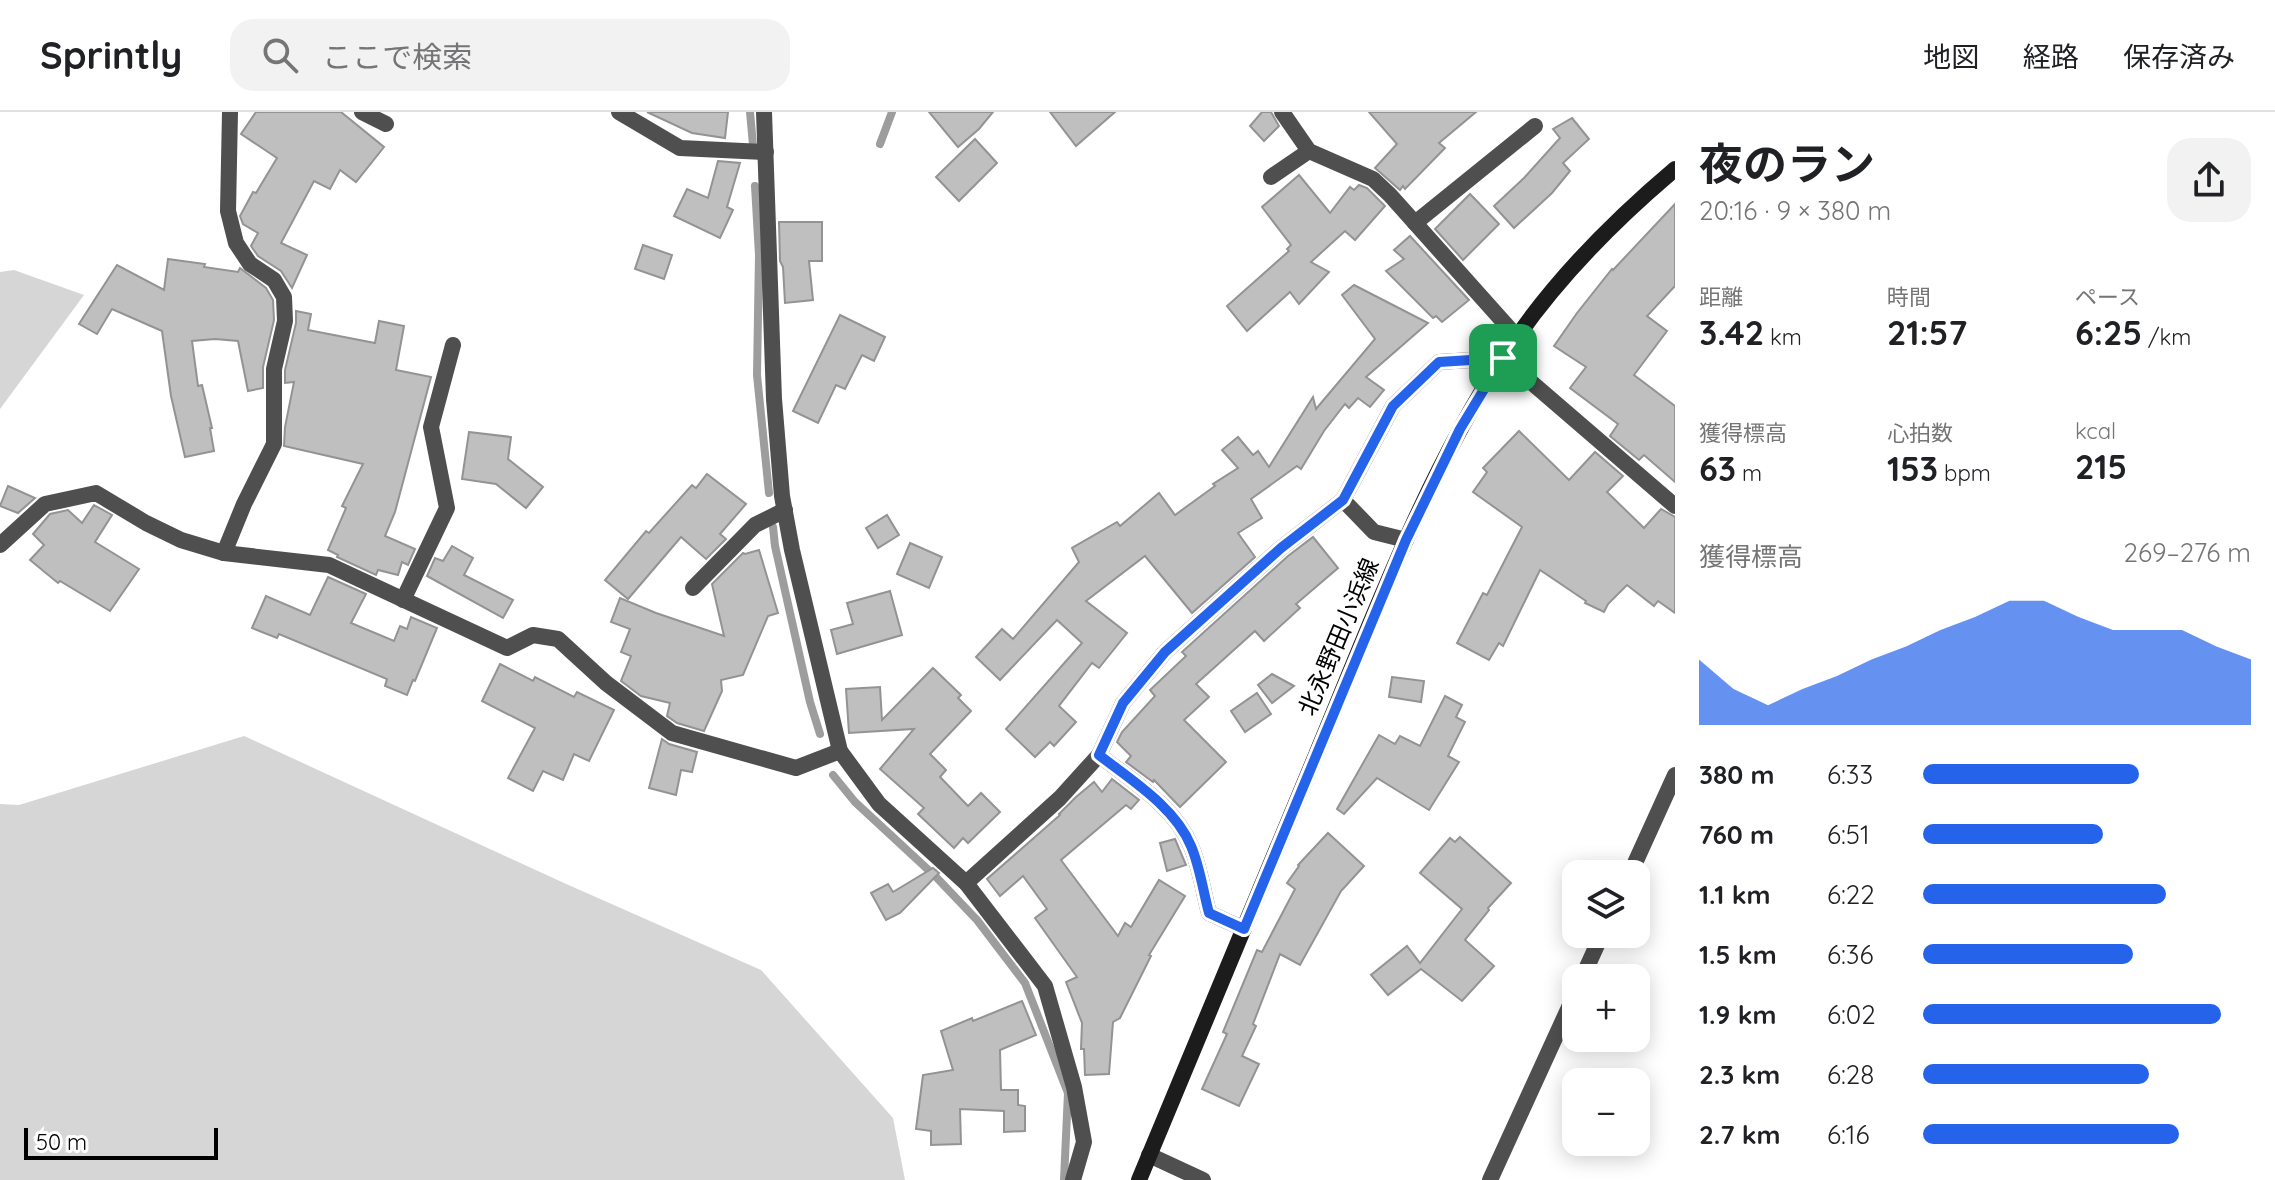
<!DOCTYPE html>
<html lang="ja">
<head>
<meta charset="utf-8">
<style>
	:root { --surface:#fff; --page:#f2f2f2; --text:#202124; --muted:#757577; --line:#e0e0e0; --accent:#2563eb }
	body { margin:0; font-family:Quicksand,"Noto Sans JP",sans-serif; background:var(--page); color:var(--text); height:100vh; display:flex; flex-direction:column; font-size:30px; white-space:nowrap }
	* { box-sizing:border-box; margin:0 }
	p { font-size:26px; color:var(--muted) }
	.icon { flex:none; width:44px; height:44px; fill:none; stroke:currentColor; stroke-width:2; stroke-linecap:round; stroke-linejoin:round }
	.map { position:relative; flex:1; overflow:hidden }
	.drawer { display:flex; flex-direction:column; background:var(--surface); width:600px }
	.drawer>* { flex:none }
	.buttons { position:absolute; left:1562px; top:748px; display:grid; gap:16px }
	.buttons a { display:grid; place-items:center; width:88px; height:88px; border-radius:16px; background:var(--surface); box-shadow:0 4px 20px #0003; font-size:40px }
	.scale { position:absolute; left:24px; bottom:20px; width:194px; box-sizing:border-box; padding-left:8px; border:4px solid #000; border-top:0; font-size:22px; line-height:28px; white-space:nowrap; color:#000; -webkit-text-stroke:6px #fff; paint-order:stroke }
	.pin { position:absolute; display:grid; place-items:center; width:68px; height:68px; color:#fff; margin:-34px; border-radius:16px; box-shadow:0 4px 12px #0006 }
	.round { display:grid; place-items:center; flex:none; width:84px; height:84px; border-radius:24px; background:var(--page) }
	.headline { display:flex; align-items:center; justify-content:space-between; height:136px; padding:0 24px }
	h1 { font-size:44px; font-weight:700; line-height:60px }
	.stats { display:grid; grid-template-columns:repeat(3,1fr); gap:12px; height:136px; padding:8px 24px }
	.stats div { display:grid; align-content:center }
	.stats b { font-size:34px; font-weight:700 }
	.stats small { font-size:22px; font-weight:400 }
	.stats p { font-size:22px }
	.chart { height:224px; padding:16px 24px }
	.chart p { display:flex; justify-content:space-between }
	.chart svg { width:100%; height:144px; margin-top:8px; fill:var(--accent); opacity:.7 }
	ul { padding:0 24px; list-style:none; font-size:26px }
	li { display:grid; grid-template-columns:128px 96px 1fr; align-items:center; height:60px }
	li i { height:20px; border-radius:10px; background:var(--accent) }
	header { display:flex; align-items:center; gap:48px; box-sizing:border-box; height:112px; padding:0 40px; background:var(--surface); border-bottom:2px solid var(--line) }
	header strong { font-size:38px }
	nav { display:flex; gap:44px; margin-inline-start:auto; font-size:28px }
	.search { width:560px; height:72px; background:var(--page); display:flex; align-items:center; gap:20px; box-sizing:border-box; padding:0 28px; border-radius:24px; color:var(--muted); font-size:30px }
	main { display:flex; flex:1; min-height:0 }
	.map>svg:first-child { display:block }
	.green { fill:#d6d6d6 }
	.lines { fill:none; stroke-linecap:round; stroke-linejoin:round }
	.stream { stroke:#9d9d9d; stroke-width:8 }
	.building { fill:#bfbfbf; stroke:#939393; stroke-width:2 }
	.minor { stroke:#4f4f4f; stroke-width:16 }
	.secondary { stroke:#1c1c1c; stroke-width:16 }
	.route-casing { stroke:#fff; stroke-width:16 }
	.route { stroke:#2563eb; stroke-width:10 }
	.labels { text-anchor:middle; stroke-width:6; stroke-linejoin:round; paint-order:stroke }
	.street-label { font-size:24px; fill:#000; stroke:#fff }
</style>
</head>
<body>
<header>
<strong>Sprintly</strong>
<div class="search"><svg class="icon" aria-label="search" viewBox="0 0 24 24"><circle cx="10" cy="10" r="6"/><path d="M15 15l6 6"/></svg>ここで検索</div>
<nav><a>地図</a><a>経路</a><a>保存済み</a></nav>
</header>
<main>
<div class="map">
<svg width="1675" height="1068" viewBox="0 0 1675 1068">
	<rect width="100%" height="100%" fill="#fff"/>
	<g class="green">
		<polygon points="14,158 84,183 0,297 0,160"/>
		<polygon points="244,624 564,771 761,858 893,1006 905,1068 0,1068 0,692 19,693"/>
	</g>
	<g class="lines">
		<g class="stream">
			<polyline points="750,0 753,33"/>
			<polyline points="880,32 892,0"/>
			<polyline points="755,74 759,143 757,263 769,381"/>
			<polyline points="773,415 775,434 810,590 820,622"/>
			<polyline points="833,663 855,690 936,765 977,808 1025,871 1068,981 1064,1068"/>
		</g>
	</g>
	<g class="building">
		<polygon points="256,0 341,0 384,35 356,70 340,58 330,77 314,69 281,131 307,143 292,176 281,159 258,144 251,134 258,121 243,112 240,104 253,80 256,81 277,46 241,22"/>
		<polygon points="647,0 728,0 725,26 692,21"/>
		<polygon points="929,0 993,0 979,17 958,35"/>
		<polygon points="1050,0 1115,0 1076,34"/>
		<polygon points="1262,0 1271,0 1279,14 1264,29 1250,14"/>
		<polygon points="1369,0 1476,0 1439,31 1445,36 1405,77 1403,74 1400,78 1375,56 1397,32"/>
		<polygon points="1572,6 1589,27 1563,51 1570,59 1552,81 1514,116 1494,94 1524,66 1560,26 1553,17"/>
		<polygon points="975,27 997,51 959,89 936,65"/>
		<polygon points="718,49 740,51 727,95 733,98 720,126 674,104 687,77 708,86"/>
		<polygon points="1299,63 1330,101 1350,75 1354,78 1359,73 1367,76 1385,94 1355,128 1345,119 1311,150 1329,160 1299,192 1290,180 1247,219 1227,194 1289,139 1287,137 1291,133 1262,95"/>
		<polygon points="1470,82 1499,112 1463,148 1435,117"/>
		<polygon points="1675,92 1675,174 1647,204 1667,219 1634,263 1675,294 1675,370 1644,343 1639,348 1610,324 1618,312 1570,276 1586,255 1554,234 1577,201 1612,157 1613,158"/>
		<polygon points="779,110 822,110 822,149 809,149 813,188 785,191 783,155 780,149"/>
		<polygon points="1410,124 1469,188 1442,210 1436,204 1433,206 1386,159 1404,147 1394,138"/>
		<polygon points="643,133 672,143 664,167 635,157"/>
		<polygon points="168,147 205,152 204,155 238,160 240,156 266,176 273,188 274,208 263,255 263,276 248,279 238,229 215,227 192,229 198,274 202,273 212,316 210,316 214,339 185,345 171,284 162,219 112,197 97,222 79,212 117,153 164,178"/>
		<polygon points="1354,173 1428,211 1366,265 1384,278 1370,295 1358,286 1349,296 1345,292 1324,319 1301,357 1297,354 1251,387 1262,406 1238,421 1255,445 1192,501 1145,444 1086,489 1127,521 1099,556 1092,551 1059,594 1076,610 1054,634 1050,630 1035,645 1006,617 1082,531 1057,508 1000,568 976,545 1002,517 1013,527 1079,450 1072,436 1117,410 1120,414 1159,381 1175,403 1215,374 1213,372 1238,356 1222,338 1238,325 1253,343 1258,339 1269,355 1313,285 1316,297 1375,227 1342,183"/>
		<polygon points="296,199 311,202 308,218 375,231 379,209 404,214 396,258 431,265 395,400 385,424 415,437 408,453 402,450 398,463 378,458 376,463 337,445 338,443 328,438 346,396 342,394 363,352 284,334 285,315 294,270 285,271 285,258 296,211"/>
		<polygon points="840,203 885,225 874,249 862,243 845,277 836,273 818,311 793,299"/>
		<polygon points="1519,319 1569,368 1595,340 1623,364 1607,380 1644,416 1661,397 1675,405 1675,501 1658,489 1654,494 1627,473 1608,492 1604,500 1585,491 1586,489 1540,458 1503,534 1499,531 1489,548 1457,531 1483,481 1487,483 1522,415 1473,380 1487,360 1483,356"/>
		<polygon points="469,320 511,325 508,347 543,375 526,396 496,372 462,367"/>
		<polygon points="707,362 746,392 720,422 726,427 706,447 681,425 628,487 605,468 646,419 649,421 692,373 696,376"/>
		<polygon points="8,374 35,386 18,401 0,394"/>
		<polygon points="94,393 112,403 95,430 139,457 110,499 60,469 58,471 30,448 44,433 33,422 50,402 68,398 82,411"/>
		<polygon points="887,403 899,423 878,436 866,416"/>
		<polygon points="1313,425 1338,456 1296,492 1300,496 1264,529 1255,519 1196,572 1209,585 1184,608 1226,650 1180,695 1154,668 1153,670 1126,650 1131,644 1117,630 1122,620 1155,584 1150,578 1186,544 1182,540 1288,444"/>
		<polygon points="910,431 942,445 929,476 897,462"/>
		<polygon points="452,434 473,446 464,463 513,488 503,506 427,464 435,446 443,449"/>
		<polygon points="759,438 778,501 768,504 743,563 721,568 722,579 704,619 677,611 667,604 670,591 641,584 621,569 631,544 621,540 630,517 611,510 620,486 656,501 724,524 712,472 743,441 745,442"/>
		<polygon points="328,465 366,482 351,511 394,529 400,514 407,517 411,505 437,516 415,569 413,568 407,583 385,574 387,567 279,522 277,526 252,516 266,484 310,503"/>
		<polygon points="890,479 902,523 837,542 831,518 853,512 847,491"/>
		<polygon points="500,552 533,569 535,565 574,585 577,580 614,598 589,649 574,642 563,668 543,659 533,679 508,666 535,616 482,589"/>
		<polygon points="933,556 961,583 958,586 971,599 930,642 946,658 940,665 968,694 981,681 1000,700 968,731 963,726 954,736 918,702 924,696 880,657 914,617 849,621 846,577 880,575 882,608"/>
		<polygon points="1272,562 1294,574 1272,591 1258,573"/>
		<polygon points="1392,565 1424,569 1421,590 1389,585"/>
		<polygon points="1257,581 1271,602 1245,620 1231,599"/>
		<polygon points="1445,584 1462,593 1456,605 1465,610 1448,644 1459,650 1429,698 1377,666 1344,702 1337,697 1379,623 1395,632 1400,624 1420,634"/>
		<polygon points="662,627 669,632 697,640 692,660 681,658 676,683 649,676"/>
		<polygon points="1112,667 1139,688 1131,697 1126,693 1061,748 1118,824 1125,811 1131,815 1159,768 1185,784 1149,843 1151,844 1120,906 1113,910 1109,962 1085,963 1084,937 1081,937 1082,911 1066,870 1077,865 1035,806 1047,797 1023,764 1000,784 987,767 1060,703 1059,702 1076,685 1094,670 1102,680"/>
		<polygon points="1328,721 1364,754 1341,779 1300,853 1280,842 1253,912 1256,914 1242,944 1259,952 1239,994 1202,977 1227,922 1223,920 1257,838 1262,840 1295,777 1287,771 1299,754 1298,753"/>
		<polygon points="1460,725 1511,771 1488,796 1489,798 1465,828 1494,854 1462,889 1421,857 1388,883 1371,863 1407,834 1420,851 1462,797 1420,761 1450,726 1455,730"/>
		<polygon points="1175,727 1186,753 1167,759 1160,731"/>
		<polygon points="933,756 939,761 900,801 886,808 871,781 888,772 893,780"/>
		<polygon points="1022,889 1036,923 1000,938 1001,978 1018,978 1018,993 1025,994 1025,1019 1004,1020 1004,999 960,997 961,1032 931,1033 931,1019 916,1017 923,963 953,958 941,919 972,906 973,909"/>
	</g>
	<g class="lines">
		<g class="minor">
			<polyline points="362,0 386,12"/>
			<polyline points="619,0 680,36 766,40"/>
			<polyline points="764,0 774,287 782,384 792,438 840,639 879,692 966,771 1045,874 1074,975 1084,1030 1073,1068"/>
			<polyline points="1282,0 1309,39 1373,67 1390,83 1517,225"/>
			<polyline points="1271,65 1309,39"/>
			<polyline points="1415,111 1535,14"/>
			<polyline points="1343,388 1374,420 1406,428"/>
			<polyline points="0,433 45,392 96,381 146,411 181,428 224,441 329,453 507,536 533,523 558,527 606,571 672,621 796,656 840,639"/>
			<polyline points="224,441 244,392 274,332 274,257 285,209 284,185 274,168 250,152 236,131 228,99 230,0"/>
			<polyline points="693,476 755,413 785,398"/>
			<polyline points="403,488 447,396 431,315 453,233"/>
			<path d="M1099,643C1131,668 1175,695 1191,734C1200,755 1203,779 1209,801L1244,817"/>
			<polyline points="1630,762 1675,663"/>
			<polyline points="966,771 1060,686 1099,643 1123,591 1165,540 1281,436 1343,388 1393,294 1439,250 1503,246 1675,394"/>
			<polyline points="1582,866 1602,822"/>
			<polyline points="1149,1043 1203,1068"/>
			<polyline points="1490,1068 1576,880"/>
		</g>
		<path class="secondary" d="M1139,1068C1198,926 1257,785 1316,643C1372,509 1424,366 1504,244C1550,173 1611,111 1675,57"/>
	</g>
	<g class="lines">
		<defs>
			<path id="route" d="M1503,246L1460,317L1406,428L1244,817L1209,801C1203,779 1200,755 1191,734C1175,695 1131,668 1099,643L1123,591L1165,540L1281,436L1343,388L1393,294L1439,250Z"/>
		</defs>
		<use href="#route" class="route-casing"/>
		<use href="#route" class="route"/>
	</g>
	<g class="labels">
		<g class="street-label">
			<text transform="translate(1339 525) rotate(-67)" y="8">北永野田小浜線</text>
		</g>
	</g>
</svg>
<div class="buttons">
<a><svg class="icon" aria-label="layers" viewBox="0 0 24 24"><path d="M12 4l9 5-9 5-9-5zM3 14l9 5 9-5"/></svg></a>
<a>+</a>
<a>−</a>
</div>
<div class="scale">50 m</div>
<div class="pin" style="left:1503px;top:246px;background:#1e9e55"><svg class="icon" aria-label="arrive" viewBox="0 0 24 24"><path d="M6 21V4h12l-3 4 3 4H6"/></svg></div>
</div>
<section class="drawer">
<div class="headline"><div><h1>夜のラン</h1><p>20:16 · 9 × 380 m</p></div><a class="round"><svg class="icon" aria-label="share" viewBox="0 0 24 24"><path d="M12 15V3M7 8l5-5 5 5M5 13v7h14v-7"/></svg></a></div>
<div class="stats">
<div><p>距離</p><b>3.42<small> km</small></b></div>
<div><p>時間</p><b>21:57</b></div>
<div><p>ペース</p><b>6:25<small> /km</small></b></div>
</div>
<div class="stats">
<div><p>獲得標高</p><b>63<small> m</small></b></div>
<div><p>心拍数</p><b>153<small> bpm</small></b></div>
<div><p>kcal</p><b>215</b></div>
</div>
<div class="chart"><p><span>獲得標高</span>269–276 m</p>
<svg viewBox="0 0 160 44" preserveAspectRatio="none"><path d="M0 44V24L10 33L20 38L30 33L40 29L50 24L60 20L70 15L80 11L90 6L100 6L110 11L120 15L130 15L140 15L150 20L160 24V44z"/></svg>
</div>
<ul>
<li><b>380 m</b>6:33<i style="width:66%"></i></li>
<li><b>760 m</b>6:51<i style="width:55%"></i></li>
<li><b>1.1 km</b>6:22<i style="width:74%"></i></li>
<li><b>1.5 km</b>6:36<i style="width:64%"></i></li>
<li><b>1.9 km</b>6:02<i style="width:91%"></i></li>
<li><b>2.3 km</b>6:28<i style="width:69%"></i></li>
<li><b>2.7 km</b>6:16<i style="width:78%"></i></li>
</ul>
</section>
</main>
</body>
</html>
